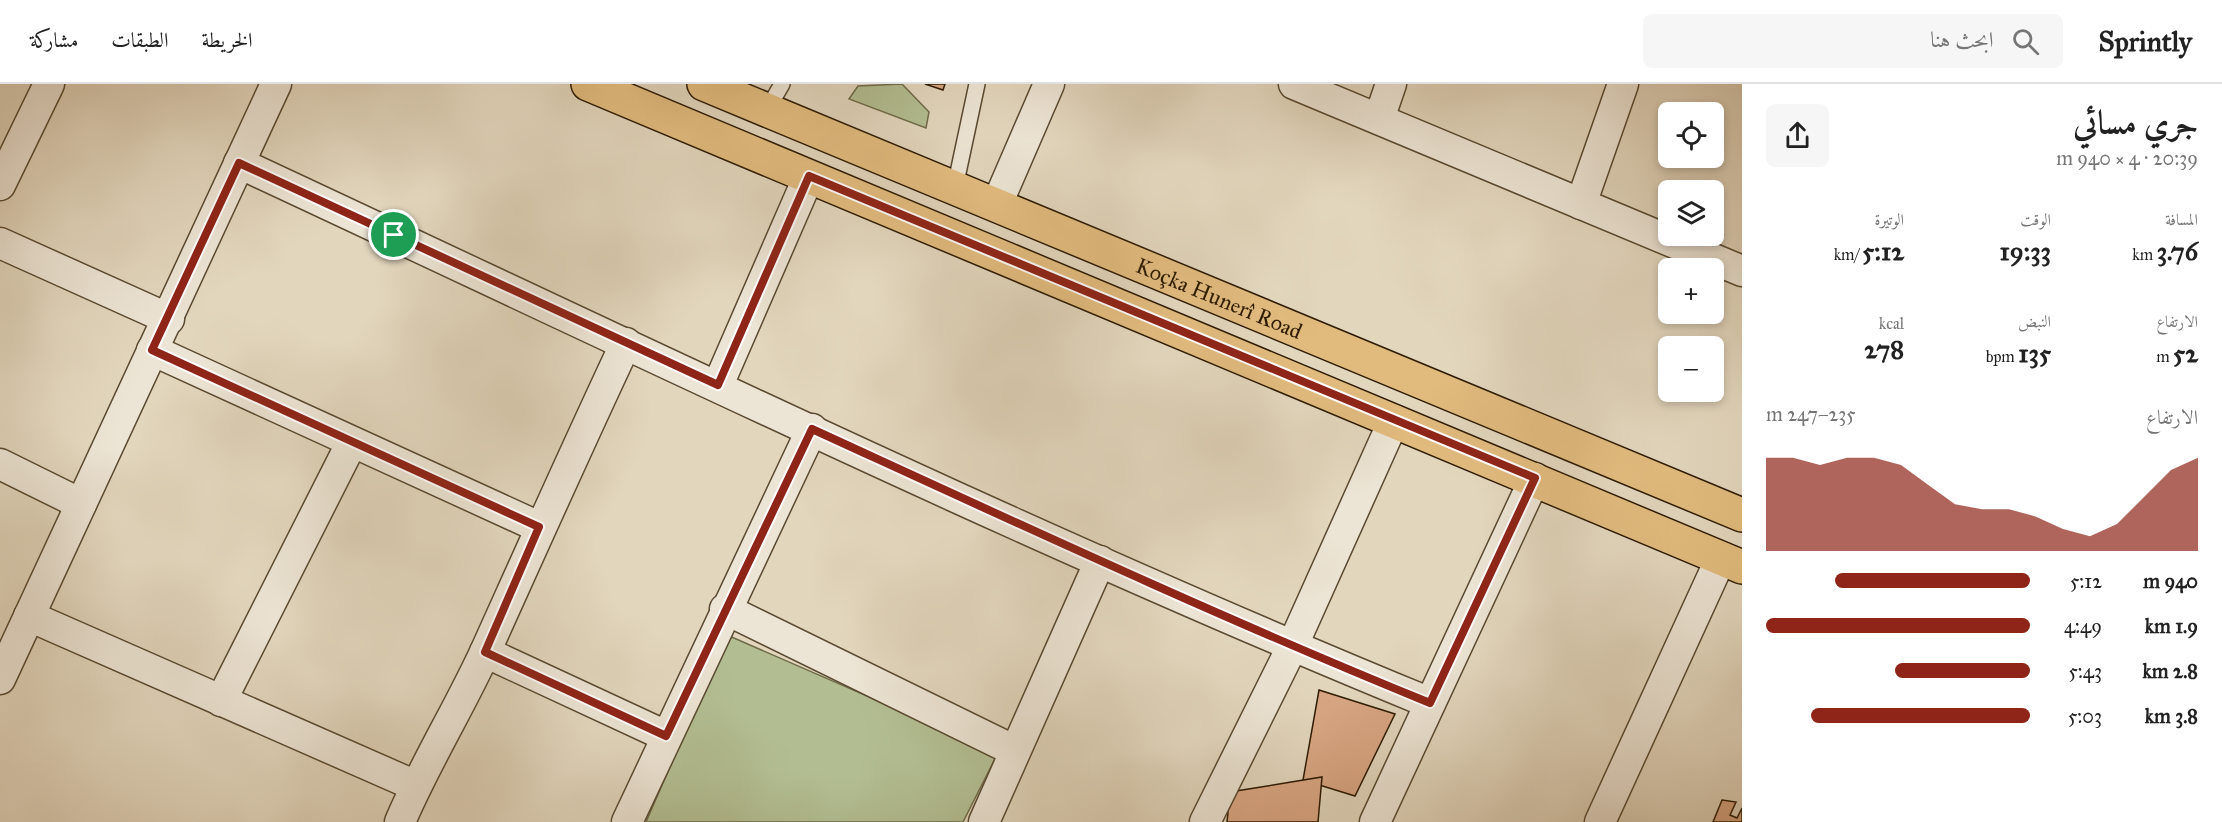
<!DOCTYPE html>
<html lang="ar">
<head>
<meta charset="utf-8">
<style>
	:root { --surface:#fff; --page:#f6f6f6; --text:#222; --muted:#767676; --line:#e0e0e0; --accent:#8f2418 }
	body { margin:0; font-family:"IM FELL Great Primer",Amiri,serif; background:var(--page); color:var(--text); direction:rtl; height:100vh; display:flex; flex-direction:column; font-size:22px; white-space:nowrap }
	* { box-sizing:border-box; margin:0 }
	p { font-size:20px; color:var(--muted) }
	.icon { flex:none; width:33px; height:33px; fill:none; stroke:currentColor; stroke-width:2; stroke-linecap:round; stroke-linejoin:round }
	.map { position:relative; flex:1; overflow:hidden; direction:ltr }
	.side { display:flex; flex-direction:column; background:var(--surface); width:480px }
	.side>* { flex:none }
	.controls { position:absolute; left:1658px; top:18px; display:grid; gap:12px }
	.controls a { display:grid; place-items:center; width:66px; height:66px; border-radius:9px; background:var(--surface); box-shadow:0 3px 9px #0003; font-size:30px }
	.pin { position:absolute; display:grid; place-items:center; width:51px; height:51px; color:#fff; margin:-26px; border:3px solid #fff; border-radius:50%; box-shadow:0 2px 6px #0007 }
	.round { display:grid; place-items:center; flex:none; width:63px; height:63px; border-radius:9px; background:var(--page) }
	.overview { display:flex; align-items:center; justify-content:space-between; height:102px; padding:0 24px }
	h1 { font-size:33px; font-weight:700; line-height:45px }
	.stats { display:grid; grid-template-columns:repeat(3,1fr); gap:9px; height:102px; padding:6px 24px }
	.stats div { display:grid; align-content:center }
	.stats b { font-size:26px; font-weight:700 }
	.stats small { font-size:16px; font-weight:400 }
	.stats p { font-size:16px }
	.chart { height:168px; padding:12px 24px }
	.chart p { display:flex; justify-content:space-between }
	.chart svg { width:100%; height:108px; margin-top:6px; fill:var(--accent); opacity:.7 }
	ul { padding:0 24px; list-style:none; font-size:20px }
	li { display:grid; grid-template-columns:96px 72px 1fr; align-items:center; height:45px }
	li i { height:15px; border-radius:8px; background:var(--accent) }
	header { display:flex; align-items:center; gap:36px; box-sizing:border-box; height:84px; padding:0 30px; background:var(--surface); border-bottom:2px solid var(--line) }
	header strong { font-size:28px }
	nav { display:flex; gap:33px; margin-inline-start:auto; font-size:21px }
	.search { width:420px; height:54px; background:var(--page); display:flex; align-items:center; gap:15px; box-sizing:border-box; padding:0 21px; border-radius:9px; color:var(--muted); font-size:22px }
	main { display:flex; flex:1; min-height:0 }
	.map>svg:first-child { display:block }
	.green { fill:#b2be92; stroke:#706c4a; stroke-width:1.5 }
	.building { fill:#d9a683; stroke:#2d1b02; stroke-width:1.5 }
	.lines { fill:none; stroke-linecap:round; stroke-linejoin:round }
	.service-casing { stroke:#5a4a31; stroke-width:18 }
	.minor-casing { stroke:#5a4a31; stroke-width:33 }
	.primary-casing { stroke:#2d1b02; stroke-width:36 }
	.service { stroke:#ece4d4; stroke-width:15 }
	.minor { stroke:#ece4d4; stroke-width:30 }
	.primary { stroke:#e1bb7e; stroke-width:33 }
	.route-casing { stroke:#fff; stroke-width:12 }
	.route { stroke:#8f2418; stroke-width:8 }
	.labels { text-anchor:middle; stroke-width:4.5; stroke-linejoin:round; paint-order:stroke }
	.street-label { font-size:22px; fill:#2d1b02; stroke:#ece4d4 }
</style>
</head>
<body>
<header>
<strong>Sprintly</strong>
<div class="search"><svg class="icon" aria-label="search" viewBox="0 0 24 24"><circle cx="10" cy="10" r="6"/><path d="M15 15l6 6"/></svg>ابحث هنا</div>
<nav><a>الخريطة</a><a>الطبقات</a><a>مشاركة</a></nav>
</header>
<main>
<section class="side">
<div class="overview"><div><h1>جري مسائي</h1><p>20:39 · 4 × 940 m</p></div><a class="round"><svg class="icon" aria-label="share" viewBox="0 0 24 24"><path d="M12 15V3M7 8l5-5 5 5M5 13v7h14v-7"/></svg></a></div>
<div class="stats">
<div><p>المسافة</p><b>3.76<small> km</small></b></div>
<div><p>الوقت</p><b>19:33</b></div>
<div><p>الوتيرة</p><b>5:12<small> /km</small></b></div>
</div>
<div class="stats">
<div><p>الارتفاع</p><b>52<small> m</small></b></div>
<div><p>النبض</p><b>135<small> bpm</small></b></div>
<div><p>kcal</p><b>278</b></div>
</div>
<div class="chart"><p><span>الارتفاع</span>235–247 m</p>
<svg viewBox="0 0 160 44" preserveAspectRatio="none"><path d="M0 44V6L10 6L20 9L30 6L40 6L50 9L60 17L70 25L80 27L90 27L100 30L110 35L120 38L130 33L140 22L150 11L160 6V44z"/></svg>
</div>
<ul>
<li><b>940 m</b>5:12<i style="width:74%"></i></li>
<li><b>1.9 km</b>4:49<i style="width:100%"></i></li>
<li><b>2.8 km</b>5:43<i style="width:51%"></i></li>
<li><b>3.8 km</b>5:03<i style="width:83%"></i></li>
</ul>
</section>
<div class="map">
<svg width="1742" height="738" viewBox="0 0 1742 738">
	<rect width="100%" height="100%" fill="#e2d6bd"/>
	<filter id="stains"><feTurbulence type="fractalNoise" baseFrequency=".00333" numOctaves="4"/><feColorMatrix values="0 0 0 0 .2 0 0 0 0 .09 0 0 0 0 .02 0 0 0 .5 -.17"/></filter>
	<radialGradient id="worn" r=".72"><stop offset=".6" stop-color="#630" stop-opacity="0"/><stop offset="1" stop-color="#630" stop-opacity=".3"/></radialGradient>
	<g class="green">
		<polygon points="902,0 929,28 926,44 849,15 858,2"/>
		<polygon points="727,551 998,669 963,738 646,738"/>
	</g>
	<g class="building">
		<polygon points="925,0 945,0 943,6"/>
		<polygon points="1319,606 1395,630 1355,712 1303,696"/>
		<polygon points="1322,693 1318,738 1227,738 1230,708"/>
		<polygon points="1722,716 1736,718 1730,731 1737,734 1742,724 1742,738 1713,738"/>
	</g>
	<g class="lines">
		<defs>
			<g id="service">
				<polyline points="767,26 782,0"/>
				<polyline points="955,103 977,0"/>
			</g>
			<g id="minor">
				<polyline points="1294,0 1742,187"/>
				<polyline points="1379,35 1391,0"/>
				<path d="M239,79C634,263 1027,454 1430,619"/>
				<polyline points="0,101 49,0"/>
				<polyline points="997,120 1049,0"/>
				<polyline points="1581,120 1623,0"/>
				<polyline points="0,159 169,235"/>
				<polyline points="152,266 539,443"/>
				<polyline points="718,301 809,92"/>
				<polyline points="0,380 81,420"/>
				<polyline points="725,525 1015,667"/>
				<polyline points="29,532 416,702"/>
				<polyline points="485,568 666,652"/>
				<polyline points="0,595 276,0"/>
				<polyline points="221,617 352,358"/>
				<path d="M400,738C425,679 459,625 486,566C532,464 578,361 626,259"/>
				<polyline points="627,738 812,345"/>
				<polyline points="984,738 1100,477"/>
				<polyline points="1205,738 1292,563 1394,336"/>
				<polyline points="1375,738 1535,394"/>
				<polyline points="1600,738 1721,474"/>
			</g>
			<g id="primary">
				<polyline points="588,0 1742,483"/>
				<path id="s1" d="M704,0L1742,431"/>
			</g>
		</defs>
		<use href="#service" class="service-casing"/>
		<use href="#minor" class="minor-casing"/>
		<use href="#primary" class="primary-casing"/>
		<use href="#service" class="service"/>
		<use href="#minor" class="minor"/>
		<use href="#primary" class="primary"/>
	</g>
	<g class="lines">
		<defs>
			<path id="route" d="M239,79L718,301L809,92L1535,394L1430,619C1221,534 1017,439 812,345L666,652L485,568L539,443L152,266Z"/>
		</defs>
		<use href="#route" class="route-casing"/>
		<use href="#route" class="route"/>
	</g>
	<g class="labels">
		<g class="street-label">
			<text dy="8" stroke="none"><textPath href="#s1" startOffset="558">Koçka Hunerî Road</textPath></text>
		</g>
	</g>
	<rect width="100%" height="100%" filter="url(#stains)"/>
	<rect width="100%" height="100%" fill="url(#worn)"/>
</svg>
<div class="controls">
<a><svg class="icon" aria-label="locate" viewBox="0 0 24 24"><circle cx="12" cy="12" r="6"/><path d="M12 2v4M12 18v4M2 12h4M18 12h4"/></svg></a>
<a><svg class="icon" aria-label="layers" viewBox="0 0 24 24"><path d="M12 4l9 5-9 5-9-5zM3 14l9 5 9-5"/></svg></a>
<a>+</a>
<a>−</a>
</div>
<div class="pin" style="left:394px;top:151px;background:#1e9e55"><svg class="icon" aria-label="arrive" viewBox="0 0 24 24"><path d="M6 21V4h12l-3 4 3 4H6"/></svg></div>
</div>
</main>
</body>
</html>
